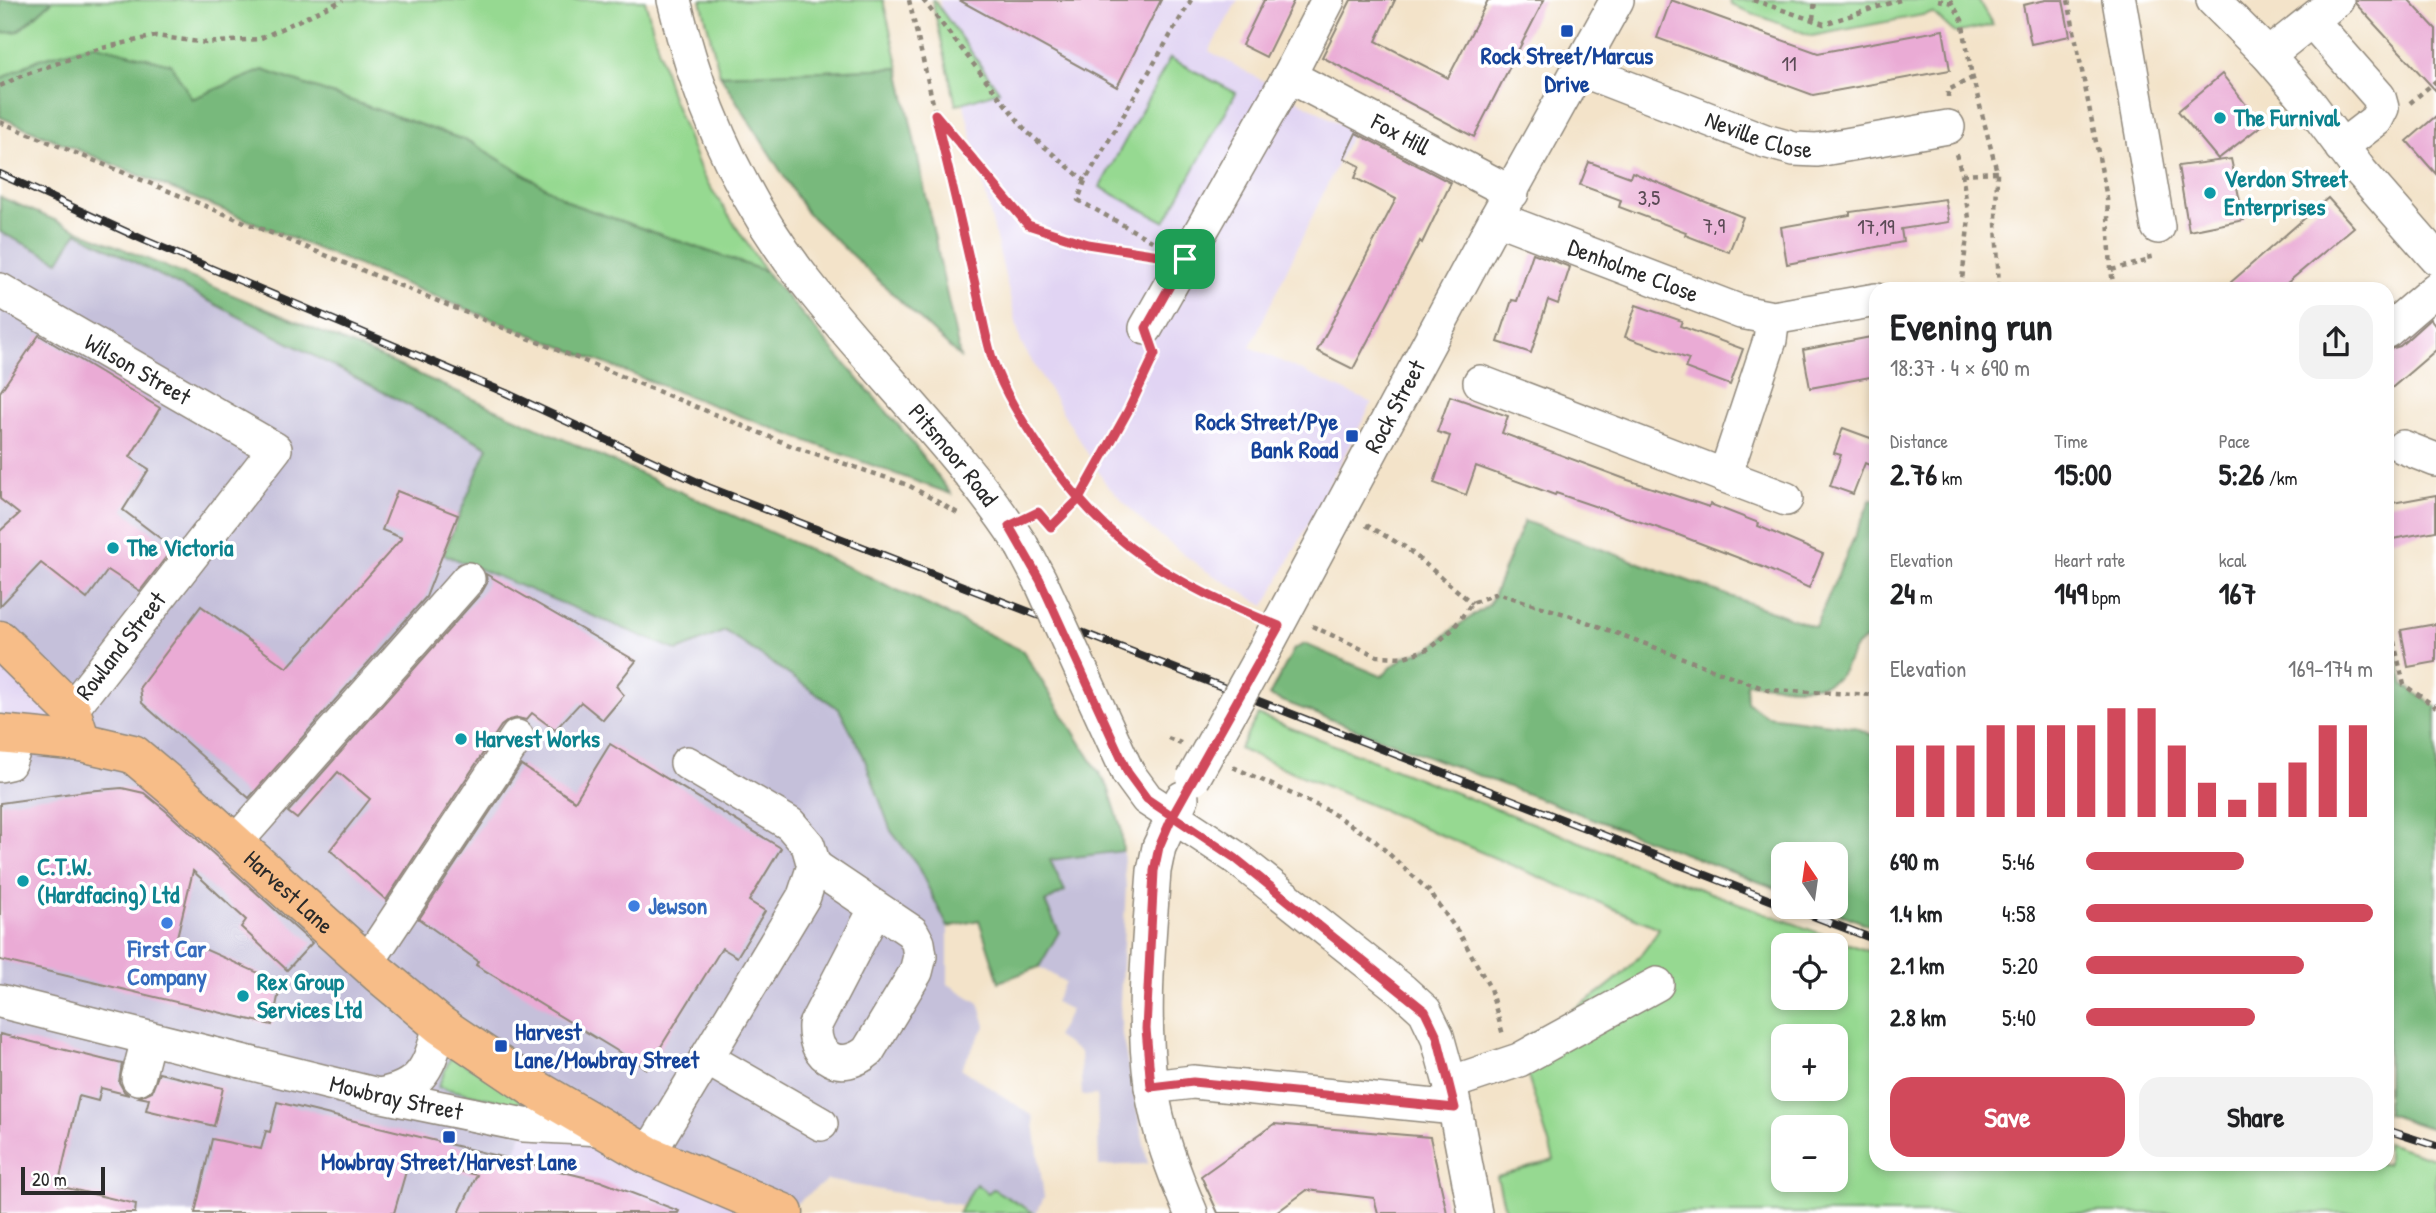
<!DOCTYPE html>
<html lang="en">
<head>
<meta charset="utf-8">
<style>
	:root { --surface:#fff; --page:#f2f2f2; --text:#202124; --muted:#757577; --accent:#d1495b }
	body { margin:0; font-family:"Patrick Hand",sans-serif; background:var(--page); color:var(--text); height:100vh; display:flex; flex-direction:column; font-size:26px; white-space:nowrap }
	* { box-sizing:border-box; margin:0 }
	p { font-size:23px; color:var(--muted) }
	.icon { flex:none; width:38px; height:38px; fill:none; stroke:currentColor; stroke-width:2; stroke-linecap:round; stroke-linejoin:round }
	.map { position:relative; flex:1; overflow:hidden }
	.sheet { position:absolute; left:1869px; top:282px; width:525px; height:889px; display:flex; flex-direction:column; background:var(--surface); border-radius:21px; box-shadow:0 4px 10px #0003 }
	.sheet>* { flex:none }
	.needle { width:46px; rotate:347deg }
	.tools { position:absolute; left:1771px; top:842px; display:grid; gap:14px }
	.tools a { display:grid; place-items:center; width:77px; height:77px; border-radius:14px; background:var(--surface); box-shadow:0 4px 10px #0003; font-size:35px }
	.scale { position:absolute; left:21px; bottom:18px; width:84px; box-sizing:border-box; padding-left:7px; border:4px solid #2b2b2b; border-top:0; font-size:19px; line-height:24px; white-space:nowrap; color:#2b2b2b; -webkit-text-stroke:5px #fff; paint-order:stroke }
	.pin { position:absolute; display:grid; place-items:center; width:60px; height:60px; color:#fff; margin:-30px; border-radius:14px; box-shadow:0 4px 10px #0006 }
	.round { display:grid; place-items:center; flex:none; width:74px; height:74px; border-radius:21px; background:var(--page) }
	.head { display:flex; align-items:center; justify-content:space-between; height:119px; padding:0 21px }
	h1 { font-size:38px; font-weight:700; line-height:52px }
	.stats { display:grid; grid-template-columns:repeat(3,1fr); gap:10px; height:119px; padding:7px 21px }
	.stats div { display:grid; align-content:center }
	.stats b { font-size:30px; font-weight:700 }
	.stats small { font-size:19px; font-weight:400 }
	.stats p { font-size:19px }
	.chart { height:196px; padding:14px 21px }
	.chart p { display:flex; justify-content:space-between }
	.chart svg { width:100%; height:126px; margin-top:7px; stroke:var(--accent); stroke-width:6 }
	.cta { display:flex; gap:14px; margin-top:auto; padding:14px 21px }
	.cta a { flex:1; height:80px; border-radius:21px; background:var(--accent); color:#fff; font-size:28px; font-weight:700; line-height:80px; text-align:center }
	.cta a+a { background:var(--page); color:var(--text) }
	ul { padding:0 21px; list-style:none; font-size:23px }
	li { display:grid; grid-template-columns:112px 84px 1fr; align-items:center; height:52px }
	li i { height:18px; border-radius:9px; background:var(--accent) }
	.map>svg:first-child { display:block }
	.built { fill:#e1d4f3 }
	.industrial { fill:#c5c0da }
	.green { fill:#96d991; stroke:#60825e; stroke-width:2; fill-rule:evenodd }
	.forest { fill:#78b97b; stroke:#527253; stroke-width:2 }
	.building { fill:#eaabd5 }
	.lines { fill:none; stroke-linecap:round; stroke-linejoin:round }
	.minor-casing { stroke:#8f877a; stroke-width:36 }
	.major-casing { stroke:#8f877a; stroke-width:41 }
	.path { stroke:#8f877a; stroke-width:4.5; stroke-dasharray:5 5; stroke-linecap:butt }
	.minor { stroke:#fff; stroke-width:33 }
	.major { stroke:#f7bd88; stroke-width:38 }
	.rail-casing { stroke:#2b2b2b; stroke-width:8 }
	.rail { stroke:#fff; stroke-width:5; stroke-dasharray:16; stroke-linecap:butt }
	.minor-bridge-casing { stroke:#8f877a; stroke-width:36; stroke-linecap:butt }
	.minor-bridge { stroke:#fff; stroke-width:33 }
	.route-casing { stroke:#fff; stroke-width:14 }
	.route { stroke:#d1495b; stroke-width:9 }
	.transit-dot { fill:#1a4fb4; stroke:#fff; stroke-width:2.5 }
	.culture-dot { fill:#0f9aa8; stroke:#fff; stroke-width:2.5 }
	.shop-dot { fill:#3f7fe0; stroke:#fff; stroke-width:2.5 }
	.labels { text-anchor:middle; stroke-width:7; stroke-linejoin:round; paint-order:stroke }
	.number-label { font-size:21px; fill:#5b4b56 }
	.transit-label { font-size:24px; font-weight:bold; fill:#164399; stroke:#fff }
	.culture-label { font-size:24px; font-weight:bold; fill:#0d838f; stroke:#fff; text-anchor:start }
	.street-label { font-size:24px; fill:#2b2b2b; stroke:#fff }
	.shop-label { font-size:24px; font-weight:bold; fill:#366cbe; stroke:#fff; text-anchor:start }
</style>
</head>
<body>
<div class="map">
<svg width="2436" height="1213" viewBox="0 0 2436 1213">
	<rect width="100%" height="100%" fill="#fff"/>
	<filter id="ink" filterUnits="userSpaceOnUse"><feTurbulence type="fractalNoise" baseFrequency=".0143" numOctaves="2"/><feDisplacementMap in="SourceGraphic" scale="14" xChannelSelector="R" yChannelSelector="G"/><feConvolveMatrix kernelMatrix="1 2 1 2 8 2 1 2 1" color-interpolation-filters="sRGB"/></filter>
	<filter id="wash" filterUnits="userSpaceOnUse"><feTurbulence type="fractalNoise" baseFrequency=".00686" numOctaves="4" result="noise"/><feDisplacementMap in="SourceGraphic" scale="28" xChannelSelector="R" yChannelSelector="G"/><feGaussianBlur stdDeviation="1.57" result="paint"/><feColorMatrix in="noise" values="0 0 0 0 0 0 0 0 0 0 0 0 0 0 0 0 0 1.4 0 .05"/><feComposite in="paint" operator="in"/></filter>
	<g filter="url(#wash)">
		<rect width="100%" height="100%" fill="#f3e3c9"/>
		<g class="built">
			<polygon points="939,0 1238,0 1209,51 1353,131 1250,347 1372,403 1265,606 1203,569 1146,525 1106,484 1021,343"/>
			<polygon points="0,640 81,742 0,734"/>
			<polygon points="524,1125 601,1129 784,1213 493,1213"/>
		</g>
		<g class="industrial">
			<polygon points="0,232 59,261 76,232 489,447 443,553 725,631 839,709 865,760 891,831 916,863 948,927 948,984 979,1003 986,1025 961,1068 1033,1116 1044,1197 1036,1213 994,1189 988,1194 966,1197 961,1205 827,1180 784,1213 648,1155 525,1125 493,1213 0,1213 0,734 80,742 0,640"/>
			<polygon points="1123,851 1126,887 1120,1003 1122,1035 1148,1164 1099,1166 1097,1095 1082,1096 1080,1052 1056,1037 1071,1010 1055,1002 1065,982 1039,967 1059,932 1044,901 1049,860"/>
		</g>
		<g class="green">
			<polygon points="53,0 645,0 670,92 703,176 765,271 575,205 470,142 263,70 192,99 170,64 39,59 0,79 0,33 19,31"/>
			<polygon points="701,0 883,0 899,68 720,75"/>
			<polygon points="932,0 934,0 999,91 956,105"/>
			<polygon points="1730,0 1978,0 1993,25 1955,33 1933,13 1812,36 1731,5"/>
			<polygon points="1170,58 1236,93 1165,222 1100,187"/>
			<path d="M1258,715L1684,883L1876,954V1164H2387V1143L2436,1159V1213H1506L1497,1177L1554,1160L1528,1077L1522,1039C1573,1010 1630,982 1659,928L1239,749ZM1783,945H1836V998H1783ZM1783,1036H1836V1088H1783ZM1783,1127H1836V1180H1783Z"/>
			<polygon points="451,1056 522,1097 518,1105 438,1087"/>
			<polygon points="976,1184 988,1193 993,1189 1034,1213 958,1213"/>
		</g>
		<g class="forest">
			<polygon points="0,0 53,0 18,31 0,33"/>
			<path d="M93,44L171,64L192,99L263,70L470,142L575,205L765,271L905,433L951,494C630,378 314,249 0,117V79L39,59Z"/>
			<polygon points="899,68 960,357 807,213 720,75"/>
			<polygon points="0,197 380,357 870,577 1023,651 1108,787 1121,827 1123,851 1050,860 1065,891 1045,902 1059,932 1039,967 999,982 979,920 948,927 916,863 891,831 863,755 839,709 725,631 678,651 443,554 488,447 77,232 59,261 0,232"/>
			<path d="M1871,499L1876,500V631C1869,639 1860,642 1855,648C1848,657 1846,670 1838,677C1818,695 1770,683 1746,683L1747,702L1767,716L1855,727L1876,737V928L1823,907L1836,906V854H1783V891L1269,696L1294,649L1305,644L1381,676L1404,657L1431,648L1453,629L1490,604L1524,521L1815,627Z"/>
			<polygon points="2387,624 2390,625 2404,685 2436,707 2436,1130 2387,1114"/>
		</g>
		<g id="blocks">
			<g class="building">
				<polygon points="959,0 1161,0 1117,87"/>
				<polygon points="1264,0 1294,0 1266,57 1242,45"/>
				<polygon points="1351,0 1395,0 1376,41 1448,78 1488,0 1544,0 1474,137 1322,57"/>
				<polygon points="1671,0 1818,53 1943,30 1950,70 1813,95 1657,38"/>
				<polygon points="2046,0 2063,0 2070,36 2031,44 2023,5"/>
				<polygon points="2356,0 2409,0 2436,29 2436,91 2355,3"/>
				<polygon points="2222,74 2262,125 2218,159 2178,111"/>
				<polygon points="2436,116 2436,174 2407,141"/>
				<polygon points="1356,133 1451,183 1422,243 1420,241 1353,369 1317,351 1396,199 1355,178 1360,166 1344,158"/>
				<polygon points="2231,159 2244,220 2189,231 2178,166"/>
				<polygon points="1589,162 1630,177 1632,172 1743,217 1729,252 1685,235 1686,232 1619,207 1621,200 1580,185"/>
				<polygon points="2328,198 2354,227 2280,289 2223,289"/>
				<polygon points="1945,199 1949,222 1901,229 1903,242 1787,264 1781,227 1850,215 1850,212"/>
				<polygon points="1533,253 1570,267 1558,304 1548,300 1531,353 1498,342 1512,300 1517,301"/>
				<polygon points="1636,305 1682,321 1680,326 1743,349 1730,385 1685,368 1689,359 1625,337"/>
				<polygon points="2430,319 2436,327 2436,350 2387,392 2387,350 2400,346"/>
				<polygon points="39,335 160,408 130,457 149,469 123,510 173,548 140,591 108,570 87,599 41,563 0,606 0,531 19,514 0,499 0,392"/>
				<polygon points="1876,336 1876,376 1810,388 1803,350"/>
				<polygon points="1450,396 1508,416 1502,433 1628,480 1709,507 1710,504 1759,523 1758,526 1823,554 1809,588 1765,568 1676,534 1556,493 1555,495 1476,466 1466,495 1434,483 1450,436 1437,432"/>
				<polygon points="1843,428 1876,440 1876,468 1865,463 1853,494 1830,486 1841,455 1834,453"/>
				<polygon points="397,491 458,515 426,597 249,798 142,703 140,687 201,606 287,668 402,538 382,530"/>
				<polygon points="2436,495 2436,531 2387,540 2387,504"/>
				<polygon points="486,574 636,661 616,686 624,695 603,720 581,702 555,730 532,713 526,720 518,718 509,720 501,726 386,900 330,850 370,799 338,772 297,819 288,812 482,592 487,583"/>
				<polygon points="2436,624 2436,662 2408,667 2401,630"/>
				<polygon points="610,744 781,848 749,901 765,911 737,957 722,948 647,1069 476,965 478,961 419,919 521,765 575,801"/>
				<polygon points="122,788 144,793 166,811 312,943 287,970 241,927 246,920 193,871 177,937 281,983 272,1025 0,960 0,803 86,791"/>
				<polygon points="0,1034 122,1064 119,1082 124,1091 129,1095 101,1088 98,1101 79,1096 58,1186 136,1204 135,1213 0,1213"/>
				<polygon points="159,1073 223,1088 214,1126 146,1110 149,1099 139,1097 152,1091"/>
				<polygon points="277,1102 600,1181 679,1211 678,1213 459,1213 477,1175 409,1161 394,1213 195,1213 212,1139 261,1149 266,1131 270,1132"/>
				<polygon points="1274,1124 1430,1137 1447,1213 1378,1213 1374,1198 1307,1190 1276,1213 1218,1213 1201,1176"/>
			</g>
		</g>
	</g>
	<g filter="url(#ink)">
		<use href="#blocks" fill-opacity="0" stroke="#8f877a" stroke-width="2"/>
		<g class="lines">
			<defs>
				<g id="minor">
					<path id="s1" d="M674,0C698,103 741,199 806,282C876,372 960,450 1022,546"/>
					<polyline points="2119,0 2158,227"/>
					<polyline points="2213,0 2268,55 2310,104 2361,172 2436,258"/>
					<polyline points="2312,21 2379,97 2382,108 2376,120 2341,147"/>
					<polyline points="2268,55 2337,0"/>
					<path id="s2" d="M1579,69L1765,141L1794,149L1817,150L1948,127"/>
					<path id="s3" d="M1289,76L1512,193"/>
					<path id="s4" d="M1496,218L1741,312L1773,318L1876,300"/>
					<path id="s5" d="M0,290L275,449L71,710"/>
					<polyline points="1146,328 1289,76 1328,0"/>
					<polyline points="2387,331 2436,289"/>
					<polyline points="1480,382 1725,476 1770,340 1773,318"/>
					<polyline points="2403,447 2436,460"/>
					<polyline points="1725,476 1786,499"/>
					<path id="s6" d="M1265,649L1496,218L1617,0"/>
					<polyline points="0,765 9,763 19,736"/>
					<polyline points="1128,773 1147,799 1235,857 1402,990 1425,1011 1437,1036 1450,1083 1475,1213"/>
					<path d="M1182,798L1159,847L1154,871C1149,941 1141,1015 1151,1085C1157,1129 1174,1173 1191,1213"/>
					<polyline points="235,843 468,579"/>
					<path d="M814,866L912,932L918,943L920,956L916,972L868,1051C842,1073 813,1059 815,1025L876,908"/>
					<polyline points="367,963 517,737"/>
					<path id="s7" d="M0,1001L378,1095L524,1125L601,1129"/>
					<polyline points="706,1058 821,1124"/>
					<polyline points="138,1078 148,1039"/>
					<polyline points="1450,1083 1519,1060 1657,984"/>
					<polyline points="1151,1087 1193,1082 1455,1108"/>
					<path d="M378,1095C424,1088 430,1064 440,1025"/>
					<polyline points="648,1155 804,896 814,866 808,845 790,824 687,763"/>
				</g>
				<g id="major">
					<polyline points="0,640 71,710 81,742"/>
					<path id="s8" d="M0,734L81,742L133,754L177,791L379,974L440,1025L532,1087L648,1155L784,1213"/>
				</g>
			</defs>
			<use href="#minor" class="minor-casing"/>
			<use href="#major" class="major-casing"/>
			<g class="path">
				<path d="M909,0L993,361C1026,440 1080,518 1152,565C1183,585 1217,601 1252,615"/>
				<polyline points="923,0 1027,132 1085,181"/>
				<polyline points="1753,0 1824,24 1900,0"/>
				<polyline points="1938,0 1952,3"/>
				<polyline points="1950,0 1962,20 1971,71 1997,172 1996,222 1999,289"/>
				<polyline points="2068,0 2107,198 2111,270"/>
				<polyline points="1813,19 1815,0"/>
				<polyline points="0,86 21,76 98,49 156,36 206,43 259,39 343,0"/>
				<polyline points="1948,97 1948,90 1972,78"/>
				<polyline points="2410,103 2436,81"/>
				<polyline points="937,115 1028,225 1087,244 1153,254"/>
				<polyline points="0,122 792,446 908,485 961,515"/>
				<polyline points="1956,154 1962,174 1969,218 1961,289"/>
				<polyline points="1962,174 1997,172"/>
				<polyline points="1161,246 1078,200 1085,181 1191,0"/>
				<polyline points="2114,289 2111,270 2150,260 2149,255"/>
				<polyline points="1041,515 1051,527 1079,499 1128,411 1154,357"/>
				<polyline points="1366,525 1405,547 1472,603"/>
				<polyline points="2387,624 2390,625 2404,685 2436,707"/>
				<polyline points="1312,626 1377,656 1404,657 1431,648 1453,629 1472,603 1497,593 1571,616 1768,690 1876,695"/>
				<polyline points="1168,738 1181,743"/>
				<polyline points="1233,767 1327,810 1373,839 1429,891 1461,936 1490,988 1503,1035"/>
			</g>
			<use href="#minor" class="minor"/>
			<use href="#major" class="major"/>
			<defs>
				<g id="rail">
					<polyline points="0,174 144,240 506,393 708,487 1783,905"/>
					<polyline points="1787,906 1876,940"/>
					<polyline points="2387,1130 2436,1146"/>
				</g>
			</defs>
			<use href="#rail" class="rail-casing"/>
			<use href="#rail" class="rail"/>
			<defs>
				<g id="minor-bridge">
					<polyline points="1022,546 1040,580 1128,773"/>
					<polyline points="1193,779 1265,649"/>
				</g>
			</defs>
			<use href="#minor-bridge" class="minor-bridge-casing"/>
			<use href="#minor-bridge" class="minor-bridge"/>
		</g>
	</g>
	<g class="lines" filter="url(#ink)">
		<defs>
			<path id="route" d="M1185,259L1146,328L1155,354L1128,411L1079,499L1051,527L1038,512L1009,526L1040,580L1128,773L1147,799L1235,858L1425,1011L1437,1036L1455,1108L1193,1082L1151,1087L1146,1029L1154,871L1159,847L1173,815L1279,626C1169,581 1110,549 1041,449C1023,422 1004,393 993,361C985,336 981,309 975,284C962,227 949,170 935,114L1028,225L1087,244L1185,259"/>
		</defs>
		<use href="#route" class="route-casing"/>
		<use href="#route" class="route"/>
	</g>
	<g class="transit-dot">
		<rect x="1560" y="24" width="14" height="14" rx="3.5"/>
		<rect x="1345" y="429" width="14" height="14" rx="3.5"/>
		<rect x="494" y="1039" width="14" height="14" rx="3.5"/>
		<rect x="442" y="1130" width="14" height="14" rx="3.5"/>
	</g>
	<g class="culture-dot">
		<circle cx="2220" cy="118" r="7"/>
		<circle cx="2210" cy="193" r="7"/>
		<circle cx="113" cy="548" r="7"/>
		<circle cx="461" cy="739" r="7"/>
		<circle cx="23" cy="881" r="7"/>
		<circle cx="243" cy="996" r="7"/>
	</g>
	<g class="shop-dot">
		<circle cx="634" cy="906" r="7"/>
		<circle cx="167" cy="923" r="7"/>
	</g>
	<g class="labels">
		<g class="number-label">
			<text x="1789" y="71">11</text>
			<text x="1649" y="205">3,5</text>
			<text x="1714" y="233">7,9</text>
			<text x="1876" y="234">17,19</text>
		</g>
		<g class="transit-label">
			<text x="1567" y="64">Rock Street/Marcus<tspan x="1567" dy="28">Drive</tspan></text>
			<text x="1338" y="430" text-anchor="end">Rock Street/Pye<tspan x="1338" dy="28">Bank Road</tspan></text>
			<text x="515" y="1040" text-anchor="start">Harvest<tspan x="515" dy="28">Lane/Mowbray Street</tspan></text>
			<text x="449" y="1170">Mowbray Street/Harvest Lane</text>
		</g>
		<g class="culture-label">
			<text x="2234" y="126">The Furnival</text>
			<text x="2224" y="187">Verdon Street<tspan x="2224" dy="28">Enterprises</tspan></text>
			<text x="127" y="556">The Victoria</text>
			<text x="475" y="747">Harvest Works</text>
			<text x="37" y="875">C.T.W.<tspan x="37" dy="28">(Hardfacing) Ltd</tspan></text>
			<text x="257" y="990">Rex Group<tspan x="257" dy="28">Services Ltd</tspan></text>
		</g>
		<g class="street-label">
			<text dy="8" stroke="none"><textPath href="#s2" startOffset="192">Neville Close</textPath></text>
			<text dy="8" stroke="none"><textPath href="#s3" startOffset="126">Fox Hill</textPath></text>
			<text dy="8" stroke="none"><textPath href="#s4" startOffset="147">Denholme Close</textPath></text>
			<text dy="8" stroke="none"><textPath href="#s5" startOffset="159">Wilson Street</textPath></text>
			<text dy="8" stroke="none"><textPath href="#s6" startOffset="275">Rock Street</textPath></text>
			<text dy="8" stroke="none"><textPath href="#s1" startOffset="541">Pitsmoor Road</textPath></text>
			<text transform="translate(121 646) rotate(-52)" y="8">Rowland Street</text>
			<text dy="8" stroke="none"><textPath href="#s8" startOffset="343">Harvest Lane</textPath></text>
			<text dy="8" stroke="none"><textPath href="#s7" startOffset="408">Mowbray Street</textPath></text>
		</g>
		<g class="shop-label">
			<text x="648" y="914">Jewson</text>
			<text x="167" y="957" text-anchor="middle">First Car<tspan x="167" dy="28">Company</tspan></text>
		</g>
	</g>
</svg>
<div class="tools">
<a><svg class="needle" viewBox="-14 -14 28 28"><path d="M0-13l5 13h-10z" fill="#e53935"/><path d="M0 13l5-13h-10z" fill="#757577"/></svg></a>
<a><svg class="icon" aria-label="locate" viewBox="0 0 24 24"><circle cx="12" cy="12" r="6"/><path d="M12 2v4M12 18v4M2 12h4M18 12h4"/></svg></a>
<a>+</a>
<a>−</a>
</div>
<div class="scale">20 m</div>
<div class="pin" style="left:1185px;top:259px;background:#1e9e55"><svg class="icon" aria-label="arrive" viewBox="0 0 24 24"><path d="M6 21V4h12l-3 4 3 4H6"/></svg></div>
<section class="sheet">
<div class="head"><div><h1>Evening run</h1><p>18:37 · 4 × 690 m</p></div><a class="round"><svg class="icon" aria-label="share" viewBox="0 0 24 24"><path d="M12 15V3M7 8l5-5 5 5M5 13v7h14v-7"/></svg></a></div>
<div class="stats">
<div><p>Distance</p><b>2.76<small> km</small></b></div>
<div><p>Time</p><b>15:00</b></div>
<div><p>Pace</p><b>5:26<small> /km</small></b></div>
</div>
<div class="stats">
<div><p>Elevation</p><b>24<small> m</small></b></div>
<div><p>Heart rate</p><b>149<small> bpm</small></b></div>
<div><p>kcal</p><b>167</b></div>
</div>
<div class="chart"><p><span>Elevation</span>169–174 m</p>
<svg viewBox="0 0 160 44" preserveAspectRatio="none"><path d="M5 44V19M15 44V19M25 44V19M35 44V12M45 44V12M55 44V12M65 44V12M75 44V6M85 44V6M95 44V19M105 44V32M115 44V38M125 44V32M135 44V25M145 44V12M155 44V12"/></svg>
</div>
<ul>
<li><b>690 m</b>5:46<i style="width:55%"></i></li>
<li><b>1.4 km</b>4:58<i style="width:100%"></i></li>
<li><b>2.1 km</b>5:20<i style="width:76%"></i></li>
<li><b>2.8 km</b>5:40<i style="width:59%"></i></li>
</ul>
<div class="cta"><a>Save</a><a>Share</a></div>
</section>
</div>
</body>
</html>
